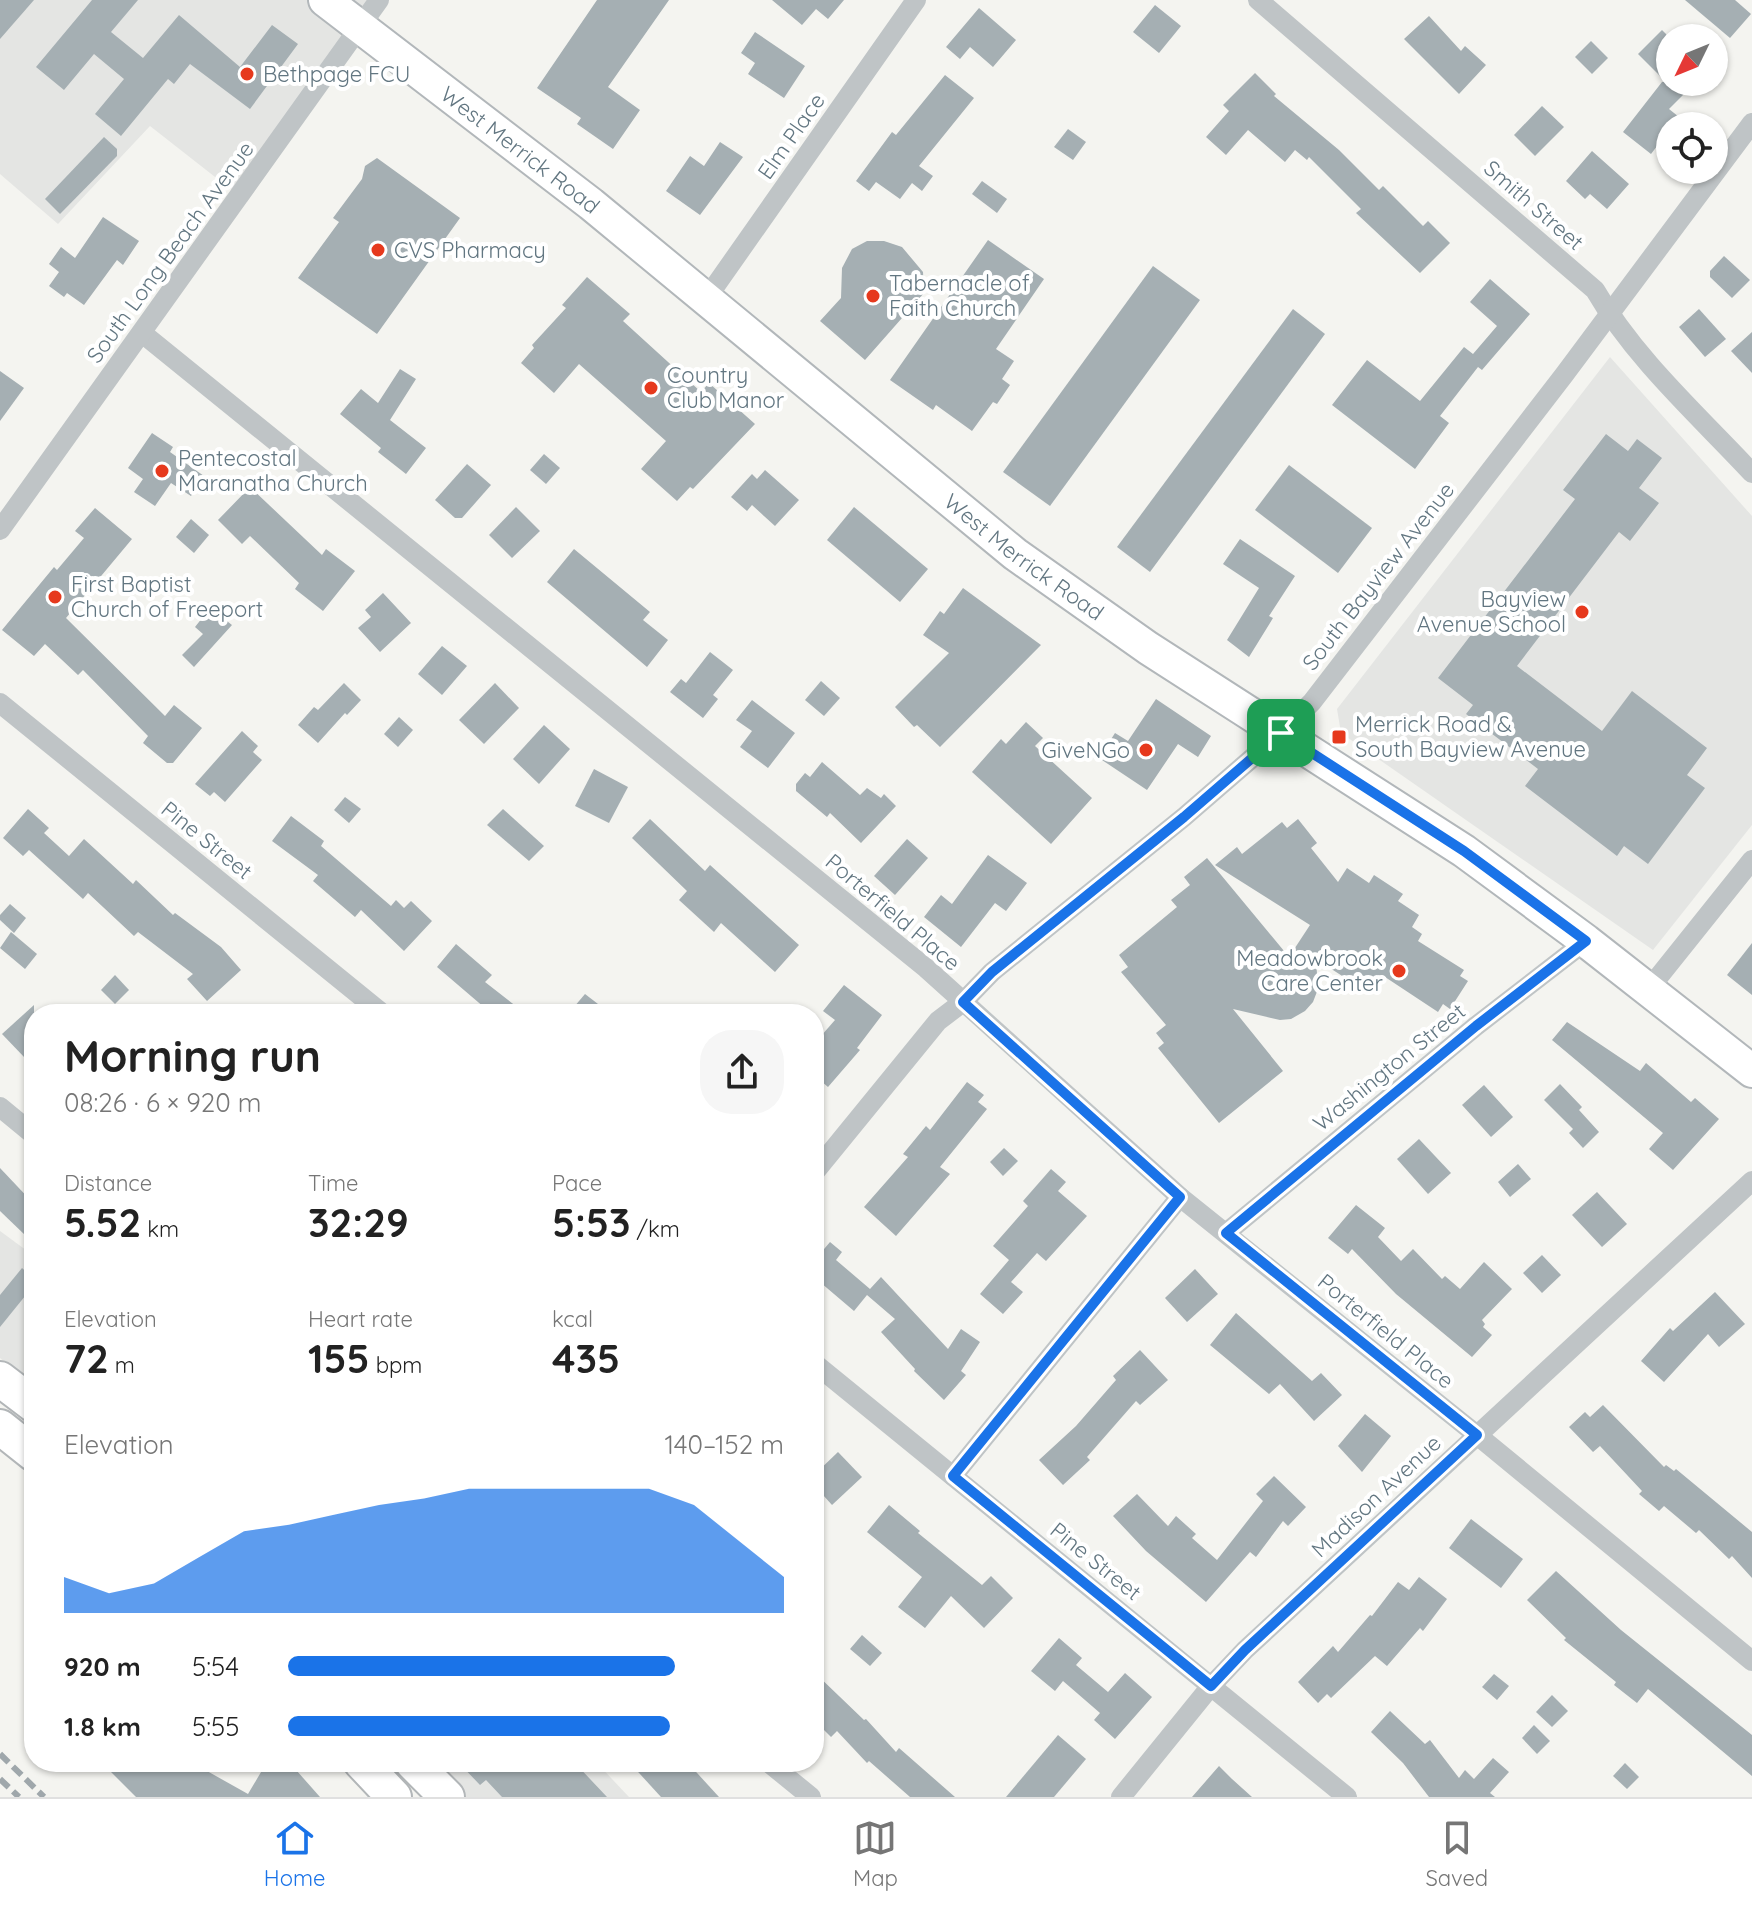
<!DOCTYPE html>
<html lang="en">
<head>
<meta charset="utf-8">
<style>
	:root { --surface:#fff; --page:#f6f6f6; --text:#222; --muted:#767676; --line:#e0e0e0; --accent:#1a73e8 }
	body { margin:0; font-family:Quicksand,sans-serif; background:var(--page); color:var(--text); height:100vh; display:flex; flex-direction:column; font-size:30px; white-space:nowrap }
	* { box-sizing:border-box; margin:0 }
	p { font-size:26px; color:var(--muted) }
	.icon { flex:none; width:44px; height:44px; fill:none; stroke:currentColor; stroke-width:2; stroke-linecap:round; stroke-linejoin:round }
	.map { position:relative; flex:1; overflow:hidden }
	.sheet { position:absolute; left:24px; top:1004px; width:800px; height:768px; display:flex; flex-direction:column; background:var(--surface); border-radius:32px; box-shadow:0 2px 6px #0004 }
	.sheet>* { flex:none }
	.needle { width:52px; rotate:227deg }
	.fabs { position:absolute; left:1656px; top:24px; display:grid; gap:16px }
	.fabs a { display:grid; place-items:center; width:72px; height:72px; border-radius:50%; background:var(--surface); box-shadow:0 2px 6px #0004; font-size:40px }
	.pin { position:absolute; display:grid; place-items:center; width:68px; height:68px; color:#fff; margin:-34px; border-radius:16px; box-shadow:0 4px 12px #0006 }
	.round { display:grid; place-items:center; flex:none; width:84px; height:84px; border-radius:32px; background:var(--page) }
	.head { display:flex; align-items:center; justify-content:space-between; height:136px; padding:0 40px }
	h1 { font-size:44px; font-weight:700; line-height:60px }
	.figures { display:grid; grid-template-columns:repeat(3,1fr); gap:12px; height:136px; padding:8px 40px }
	.figures div { display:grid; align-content:center }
	.figures b { font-size:40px; font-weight:700 }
	.figures small { font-size:22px; font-weight:400 }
	.figures p { font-size:22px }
	.chart { height:224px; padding:16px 40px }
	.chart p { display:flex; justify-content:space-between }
	.chart svg { width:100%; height:144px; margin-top:8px; fill:var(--accent); opacity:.7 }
	ul { padding:0 40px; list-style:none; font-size:26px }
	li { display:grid; grid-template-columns:128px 96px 1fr; align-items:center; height:60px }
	li i { height:20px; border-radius:10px; background:var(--accent) }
	.tabs { display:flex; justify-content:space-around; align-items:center; height:112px; border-top:2px solid var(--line); background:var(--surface); font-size:22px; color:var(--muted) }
	.tabs a { display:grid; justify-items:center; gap:4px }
	.tabs .selected { color:var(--accent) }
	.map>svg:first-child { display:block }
	.built { fill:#e4e5e3 }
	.building { fill:#a5afb3 }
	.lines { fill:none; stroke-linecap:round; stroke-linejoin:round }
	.primary-casing { stroke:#b2b7ba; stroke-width:36 }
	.trunk-casing { stroke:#b2b6b8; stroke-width:38 }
	.minor { stroke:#bfc4c6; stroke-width:20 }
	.primary { stroke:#fff; stroke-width:32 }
	.trunk { stroke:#fff; stroke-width:34 }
	.rail { stroke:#9fa7ab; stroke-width:6; stroke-dasharray:12 6; stroke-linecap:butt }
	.route-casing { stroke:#fff; stroke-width:16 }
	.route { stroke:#1a73e8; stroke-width:10 }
	.poi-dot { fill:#e6391d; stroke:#fff; stroke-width:3 }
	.labels { text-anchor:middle; stroke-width:8; stroke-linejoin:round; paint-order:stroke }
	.poi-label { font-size:22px; fill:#627681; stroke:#fff; text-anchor:start }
	.street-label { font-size:22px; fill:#627681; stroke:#fff }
</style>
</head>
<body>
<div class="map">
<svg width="1752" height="1797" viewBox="0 0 1752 1797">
	<rect width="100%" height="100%" fill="#f4f4f0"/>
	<g class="built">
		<polygon points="0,0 387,0 247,202 150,126 58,224 0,174"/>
		<polygon points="1610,357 1752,516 1752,825 1653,950 1341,733 1337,709"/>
		<polygon points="0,1231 34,1256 34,1386 0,1358"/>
		<polygon points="432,1762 596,1762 629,1797 465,1797"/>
	</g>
	<g class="building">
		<polygon points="0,0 34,0 0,39"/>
		<polygon points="92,0 138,0 111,32 143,58 179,15 240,67 272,25 298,44 250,109 190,64 174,84 168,79 121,136 95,114 124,79 94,54 64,90 36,67"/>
		<polygon points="597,0 669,0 608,87 640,110 613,149 577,124 581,118 537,88"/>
		<polygon points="772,0 844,0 828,19 816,9 802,25"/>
		<polygon points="1685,0 1735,0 1751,14 1730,38"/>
		<polygon points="1155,5 1181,26 1159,53 1133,32"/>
		<polygon points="979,8 1016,40 993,67 970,47 960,59 946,47"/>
		<polygon points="1429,16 1461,51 1465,46 1486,65 1459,94 1404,39"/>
		<polygon points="1662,30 1670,38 1670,82 1696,82 1669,109 1679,117 1651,154 1623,132 1662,82 1666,82 1638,54"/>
		<polygon points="755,32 805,66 784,98 748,74 755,63 741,53"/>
		<polygon points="1591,41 1608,58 1592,74 1575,57"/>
		<polygon points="1255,73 1276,94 1274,96 1339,150 1379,190 1383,186 1423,226 1428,221 1450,243 1420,273 1356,213 1361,209 1309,157 1307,160 1295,150 1285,162 1248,130 1226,155 1206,137 1229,111 1223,105"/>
		<polygon points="945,75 974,98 919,166 933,176 922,191 912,183 900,199 876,182 869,191 856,181 892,132 896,135"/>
		<polygon points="1542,106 1564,127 1535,156 1514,135"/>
		<polygon points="1068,129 1086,142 1073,160 1054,147"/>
		<polygon points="104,137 117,149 117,156 60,214 45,199"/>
		<polygon points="720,142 743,157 700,215 666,191 690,156 704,166"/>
		<polygon points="1592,151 1629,184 1607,209 1590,194 1585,199 1566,181"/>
		<polygon points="377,158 460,218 377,334 298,278 339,222 333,218 362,179 365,166"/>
		<polygon points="982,181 1007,199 997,213 972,194"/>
		<polygon points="103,217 139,241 123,265 117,260 84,305 67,293 64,297 49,286 59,272 49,264 61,247 75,258"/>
		<polygon points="988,240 1044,279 996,349 1014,361 1002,379 1010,385 997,404 993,402 972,431 936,405 933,410 890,380"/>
		<polygon points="867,241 884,241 902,247 923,272 924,293 865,360 820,321 841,298 842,268 852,249"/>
		<polygon points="1724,256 1750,280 1732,298 1710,277 1710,271"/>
		<polygon points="1153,266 1200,300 1050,506 1003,472"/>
		<polygon points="587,277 630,314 623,321 701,392 709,383 755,424 693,489 690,487 677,501 641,469 666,441 579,364 554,393 521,363 534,348 532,345 566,308 562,305"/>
		<polygon points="1490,279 1530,314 1482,370 1478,367 1440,416 1449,423 1415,469 1332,405 1367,360 1420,401 1464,347 1473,354 1497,326 1470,302"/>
		<polygon points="1293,309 1325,334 1150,572 1117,547"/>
		<polygon points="1699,309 1726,339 1705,357 1679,327"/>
		<polygon points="1752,332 1752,373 1731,351"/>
		<polygon points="400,369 416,379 390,420 426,448 406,474 378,452 381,448 340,414 361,389 378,403"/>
		<polygon points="0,371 24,388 0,421"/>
		<polygon points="152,433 173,447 170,452 204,476 191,496 171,483 155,506 134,492 143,479 128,468"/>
		<polygon points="1606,434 1628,451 1637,439 1662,458 1639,488 1659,503 1630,541 1619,532 1517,666 1602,731 1632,691 1707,748 1687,775 1705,788 1648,864 1624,846 1617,856 1525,786 1538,769 1466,714 1473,705 1438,678 1575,499 1563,490"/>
		<polygon points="544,454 560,468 546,484 530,470"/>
		<polygon points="467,464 491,485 462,518 455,518 435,500"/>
		<polygon points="1289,465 1372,528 1338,573 1255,510"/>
		<polygon points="765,470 799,500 775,526 752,505 747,511 731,497 752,474 757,479"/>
		<polygon points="250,487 322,555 326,549 355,571 323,611 295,589 299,583 250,536 242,544 218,520"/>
		<polygon points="516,507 540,531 512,558 489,535"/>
		<polygon points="854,507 928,569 900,602 827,540"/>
		<polygon points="95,508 132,539 66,618 165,716 174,705 202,728 173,763 167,763 143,743 148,736 83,670 78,675 45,644 34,656 2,630 54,567 57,570 84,538 75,531"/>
		<polygon points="191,519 209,535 194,553 176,537"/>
		<polygon points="1240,539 1295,576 1269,616 1273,618 1249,657 1227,640 1259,588 1223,564"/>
		<polygon points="574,549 650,612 643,620 668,640 647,667 547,582"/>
		<polygon points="963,588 1041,645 940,747 917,725 914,727 895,707 949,653 923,635 940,611 944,614"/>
		<polygon points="383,593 411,623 380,652 358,628 371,617 365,610"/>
		<polygon points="210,608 232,625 194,667 182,655 203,634 195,627"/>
		<polygon points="442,646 467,666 442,695 418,674"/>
		<polygon points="710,652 733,670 713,695 718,699 703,718 670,692 681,679 686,683"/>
		<polygon points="821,681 840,698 824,716 805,700"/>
		<polygon points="344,683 361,700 347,715 345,713 318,743 298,725 314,707 318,710"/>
		<polygon points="495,683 519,708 484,744 459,720"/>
		<polygon points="1156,699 1211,736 1198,757 1178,744 1147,790 1099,758 1115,733 1128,741"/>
		<polygon points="752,700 795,733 768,768 740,747 752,731 736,720"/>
		<polygon points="399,717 413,730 398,747 384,734"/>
		<polygon points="1026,722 1043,738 1035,746 1092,798 1051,844 972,772 1001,739 1006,744"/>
		<polygon points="544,725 570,749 539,784 513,759"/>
		<polygon points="242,731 258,746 253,752 262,760 225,802 214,792 210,796 195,784"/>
		<polygon points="822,762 860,795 867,788 881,798 884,794 896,806 861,843 830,813 827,817 796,791 796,784 805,773 810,777"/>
		<polygon points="594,769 628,787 609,823 575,806"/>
		<polygon points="345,797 361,809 349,823 334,810"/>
		<polygon points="28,809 49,828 44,833 69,856 84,839 133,884 136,880 173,915 175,913 221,947 241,970 207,1001 187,979 193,974 138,932 134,936 88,893 83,899 29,850 23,856 3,838"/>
		<polygon points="503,809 544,846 529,861 487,825"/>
		<polygon points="291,816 324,841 321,846 391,906 396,900 404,908 411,901 432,921 404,951 361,910 355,917 313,881 318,875 272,841"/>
		<polygon points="650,819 705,871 710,865 799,945 775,972 721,923 714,932 679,900 687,891 632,838"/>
		<polygon points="1298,819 1317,843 1311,848 1338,882 1347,868 1369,883 1374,875 1403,894 1398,901 1419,915 1412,927 1422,934 1418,941 1464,970 1460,976 1468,981 1450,1009 1443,1004 1438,1012 1382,975 1370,994 1316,959 1318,989 1313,1002 1305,1011 1291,1019 1280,1020 1233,1009 1283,1071 1219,1123 1158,1048 1164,1043 1156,1033 1166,1025 1121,972 1128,967 1119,955 1177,907 1171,900 1190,885 1184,877 1207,858 1289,957 1310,925 1215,865 1237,847 1242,854 1282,822 1287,828"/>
		<polygon points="907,839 928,858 895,895 874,876"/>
		<polygon points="988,855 1027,883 1006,911 995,903 961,947 924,917 941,895 952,904"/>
		<polygon points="10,904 26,918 14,933 0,920 0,915"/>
		<polygon points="11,932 37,954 25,969 0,948"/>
		<polygon points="1752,943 1752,995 1727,975"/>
		<polygon points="456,944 492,975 485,982 526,1014 492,1014 437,967"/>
		<polygon points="115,975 129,990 115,1004 101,990"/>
		<polygon points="844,985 882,1015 857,1048 860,1050 828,1087 814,1075 814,1044 835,1020 823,1011"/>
		<polygon points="585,994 611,1014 568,1014"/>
		<polygon points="34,1005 34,1050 25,1058 2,1034"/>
		<polygon points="1567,1022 1640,1071 1646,1063 1691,1102 1695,1098 1719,1119 1673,1170 1649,1149 1663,1133 1552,1040"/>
		<polygon points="967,1082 984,1095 978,1102 987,1109 940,1167 950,1174 896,1236 864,1207 908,1157 903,1154 926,1126 930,1130"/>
		<polygon points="1560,1084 1582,1107 1579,1110 1599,1132 1583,1148 1569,1133 1573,1129 1544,1100"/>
		<polygon points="1484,1085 1513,1117 1491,1137 1462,1105"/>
		<polygon points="1419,1139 1451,1173 1428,1194 1397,1159"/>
		<polygon points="1004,1148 1018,1161 1003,1176 990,1162"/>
		<polygon points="1518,1164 1531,1179 1510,1197 1498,1182"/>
		<polygon points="0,1168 34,1204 34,1227 26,1236 0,1211"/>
		<polygon points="1051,1169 1066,1182 1058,1191 1087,1216 1046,1261 1037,1253 1011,1282 1023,1292 1003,1314 980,1294 1009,1260 993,1246 1028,1206 1023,1201"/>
		<polygon points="1597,1192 1627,1224 1602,1247 1572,1215"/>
		<polygon points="1356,1205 1385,1228 1378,1237 1401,1261 1413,1249 1442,1279 1445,1276 1460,1289 1484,1262 1512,1289 1482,1320 1485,1324 1483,1327 1492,1335 1472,1357 1396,1294 1352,1249 1348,1254 1328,1238"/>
		<polygon points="830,1242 842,1252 836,1260 870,1289 881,1277 948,1349 961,1329 980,1342 961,1371 966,1375 944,1400 914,1371 915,1369 881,1332 895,1319 867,1295 854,1311 814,1277 814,1261"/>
		<polygon points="1542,1255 1561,1275 1542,1293 1523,1273"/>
		<polygon points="22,1268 34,1279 34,1285 0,1327 0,1295"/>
		<polygon points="1195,1269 1218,1294 1187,1322 1165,1298"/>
		<polygon points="1715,1292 1745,1324 1719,1347 1708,1334 1664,1382 1641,1361 1670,1328 1673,1331"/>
		<polygon points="1236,1313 1312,1381 1321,1373 1342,1395 1314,1421 1280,1384 1269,1394 1210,1345"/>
		<polygon points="1140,1350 1168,1380 1140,1405 1136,1401 1087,1457 1090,1460 1063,1485 1039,1460 1076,1426 1116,1380 1113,1376"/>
		<polygon points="1603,1405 1664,1467 1666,1465 1674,1471 1676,1469 1752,1532 1752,1578 1732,1556 1729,1559 1699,1530 1696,1533 1664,1506 1659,1511 1639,1494 1642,1491 1600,1446 1593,1452 1569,1427 1585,1412 1590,1417"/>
		<polygon points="1365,1414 1391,1436 1362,1472 1338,1446"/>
		<polygon points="838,1452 862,1477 832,1505 814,1485 814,1475"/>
		<polygon points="1274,1476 1306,1507 1288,1526 1283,1521 1256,1557 1250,1552 1206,1602 1146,1551 1113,1516 1137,1494 1168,1526 1176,1516 1196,1534 1192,1538 1217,1560 1263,1501 1256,1494"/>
		<polygon points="889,1505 920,1531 918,1533 982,1585 991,1576 1013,1598 984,1628 951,1596 925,1628 898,1607 922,1577 867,1532"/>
		<polygon points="1471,1519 1523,1559 1501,1588 1449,1548"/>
		<polygon points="1556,1571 1621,1630 1752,1735 1752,1776 1648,1689 1637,1703 1614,1685 1616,1682 1564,1640 1566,1638 1527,1600"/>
		<polygon points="1419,1577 1447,1599 1423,1631 1420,1628 1387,1666 1375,1656 1331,1698 1327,1694 1318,1703 1298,1682 1333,1646 1338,1652 1370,1615 1372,1616 1398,1582 1409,1590"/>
		<polygon points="862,1635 882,1653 870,1666 850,1649"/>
		<polygon points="1059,1638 1082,1658 1076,1665 1108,1692 1125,1673 1152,1697 1115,1739 1094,1720 1100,1713 1063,1681 1055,1691 1031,1671"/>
		<polygon points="814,1672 864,1720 866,1719 896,1752 899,1748 955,1797 910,1797 869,1761 867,1763 837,1731 831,1737 814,1720"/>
		<polygon points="1494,1674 1509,1686 1497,1700 1482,1687"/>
		<polygon points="1552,1695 1568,1711 1552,1727 1536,1712"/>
		<polygon points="1390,1711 1425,1744 1430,1740 1459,1778 1465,1770 1474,1779 1493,1758 1509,1772 1490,1793 1495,1797 1429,1797 1403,1763 1371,1732"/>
		<polygon points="1534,1725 1550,1741 1537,1754 1522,1738"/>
		<polygon points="1058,1735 1086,1759 1054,1797 1006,1797"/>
		<polygon points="101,1762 191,1762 248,1794 267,1762 289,1762 320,1797 136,1797"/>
		<polygon points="458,1762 574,1762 607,1797 502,1797 486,1780 480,1785"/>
		<polygon points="629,1762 687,1762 719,1797 661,1797"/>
		<polygon points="1625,1763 1639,1777 1627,1789 1613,1776"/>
		<polygon points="1219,1766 1232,1779 1252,1797 1192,1797"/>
	</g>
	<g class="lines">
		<defs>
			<g id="primary">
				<path id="s1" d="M325,0L591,204L1015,554L1148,648L1464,851L1586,941L1752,1071"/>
			</g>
			<g id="trunk">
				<polyline points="0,1379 34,1405"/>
				<polyline points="0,1427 34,1454"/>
				<polyline points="361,1762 394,1797"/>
				<polyline points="412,1762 447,1797"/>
			</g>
		</defs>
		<use href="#primary" class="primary-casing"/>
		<use href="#trunk" class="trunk-casing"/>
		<g class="minor">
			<path d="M1258,0L1595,290C1635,359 1698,415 1752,473"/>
			<polyline points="706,299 916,0"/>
			<polyline points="142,333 926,968 1180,1197 1477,1435 1752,1661"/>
			<polyline points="0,530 379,0"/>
			<polyline points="0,703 383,1014"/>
			<polyline points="1648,990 1752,860"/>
			<polyline points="0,1107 34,1135"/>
			<polyline points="814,1173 938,1021 963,1002 992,972 1184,817 1281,733 1312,702 1564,375 1752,123"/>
			<polyline points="1226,1233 1476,1026 1586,941"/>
			<polyline points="814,1363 1347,1797"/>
			<polyline points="953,1476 1180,1197"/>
			<polyline points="768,1762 811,1797"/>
			<polyline points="1121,1797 1211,1686 1245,1650 1752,1181"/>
		</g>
		<use href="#primary" class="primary"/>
		<use href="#trunk" class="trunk"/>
		<g class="rail">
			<polyline points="0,1754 44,1797"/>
			<polyline points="0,1779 19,1797"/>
		</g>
	</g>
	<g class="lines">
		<defs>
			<polygon id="route" points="1281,733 1464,851 1586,941 1476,1026 1226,1233 1477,1435 1245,1650 1211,1686 953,1476 1180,1197 963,1002 992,972 1184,817"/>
		</defs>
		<use href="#route" class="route-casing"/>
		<use href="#route" class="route"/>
	</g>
	<g class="poi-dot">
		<circle cx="247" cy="74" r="8"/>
		<circle cx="378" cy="250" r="8"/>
		<circle cx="873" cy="296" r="8"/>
		<circle cx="651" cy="388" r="8"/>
		<circle cx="162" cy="471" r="8"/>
		<circle cx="55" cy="597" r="8"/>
		<circle cx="1582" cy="612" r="8"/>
		<rect x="1331" y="729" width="16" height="16" rx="4"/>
		<circle cx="1146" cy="750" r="8"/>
		<circle cx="1399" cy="971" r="8"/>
	</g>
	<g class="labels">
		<g class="poi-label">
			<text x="263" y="82">Bethpage FCU</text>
			<text x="394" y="258">CVS Pharmacy</text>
			<text x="889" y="291">Tabernacle of<tspan x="889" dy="25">Faith Church</tspan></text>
			<text x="667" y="383">Country<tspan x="667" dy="25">Club Manor</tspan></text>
			<text x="178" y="466">Pentecostal<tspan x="178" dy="25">Maranatha Church</tspan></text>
			<text x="71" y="592">First Baptist<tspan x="71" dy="25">Church of Freeport</tspan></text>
			<text x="1566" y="607" text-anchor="end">Bayview<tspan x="1566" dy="25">Avenue School</tspan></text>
			<text x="1355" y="732">Merrick Road &amp;<tspan x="1355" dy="25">South Bayview Avenue</tspan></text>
			<text x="1130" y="758" text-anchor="end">GiveNGo</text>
			<text x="1383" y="966" text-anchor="end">Meadowbrook<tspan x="1383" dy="25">Care Center</tspan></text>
		</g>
		<g class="street-label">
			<text transform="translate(791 136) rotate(-55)" y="8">Elm Place</text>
			<text dy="8" stroke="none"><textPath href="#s1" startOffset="246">West Merrick Road</textPath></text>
			<text transform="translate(1534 205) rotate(41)" y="8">Smith Street</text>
			<text transform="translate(170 252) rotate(-54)" y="8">South Long Beach Avenue</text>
			<text dy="8" stroke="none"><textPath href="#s1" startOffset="894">West Merrick Road</textPath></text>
			<text transform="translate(1378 576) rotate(-52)" y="8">South Bayview Avenue</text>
			<text transform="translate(207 840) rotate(39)" y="8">Pine Street</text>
			<text transform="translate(893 912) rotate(40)" y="8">Porterfield Place</text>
			<text transform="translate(1389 1067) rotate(-39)" y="8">Washington Street</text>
			<text transform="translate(1386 1331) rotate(39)" y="8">Porterfield Place</text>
			<text transform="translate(1376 1496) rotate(-43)" y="8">Madison Avenue</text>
			<text transform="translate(1096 1561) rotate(39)" y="8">Pine Street</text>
		</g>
	</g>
</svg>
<div class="fabs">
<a><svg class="needle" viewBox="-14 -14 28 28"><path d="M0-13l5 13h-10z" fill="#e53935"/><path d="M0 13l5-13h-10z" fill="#767676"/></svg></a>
<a><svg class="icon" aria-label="locate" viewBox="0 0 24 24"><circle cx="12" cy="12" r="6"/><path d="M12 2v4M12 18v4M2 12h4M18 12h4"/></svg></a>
</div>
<div class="pin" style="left:1281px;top:733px;background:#1e9e55"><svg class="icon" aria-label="arrive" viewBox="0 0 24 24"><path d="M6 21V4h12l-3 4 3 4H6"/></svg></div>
<section class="sheet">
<div class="head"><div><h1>Morning run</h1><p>08:26 · 6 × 920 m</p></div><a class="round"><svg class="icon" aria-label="share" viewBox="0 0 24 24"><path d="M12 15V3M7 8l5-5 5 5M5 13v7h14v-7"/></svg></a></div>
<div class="figures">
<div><p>Distance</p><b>5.52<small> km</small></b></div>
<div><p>Time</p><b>32:29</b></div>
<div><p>Pace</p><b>5:53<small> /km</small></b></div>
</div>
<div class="figures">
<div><p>Elevation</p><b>72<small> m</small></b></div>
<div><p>Heart rate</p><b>155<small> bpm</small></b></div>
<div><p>kcal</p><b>435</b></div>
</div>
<div class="chart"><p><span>Elevation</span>140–152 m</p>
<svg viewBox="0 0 160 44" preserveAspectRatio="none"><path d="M0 44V33L10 38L20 35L30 27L40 19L50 17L60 14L70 11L80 9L90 6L100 6L110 6L120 6L130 6L140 11L150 22L160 33V44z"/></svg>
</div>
<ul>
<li><b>920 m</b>5:54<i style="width:78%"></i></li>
<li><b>1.8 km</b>5:55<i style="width:77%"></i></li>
</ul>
</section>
</div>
<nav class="tabs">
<a class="selected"><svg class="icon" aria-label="home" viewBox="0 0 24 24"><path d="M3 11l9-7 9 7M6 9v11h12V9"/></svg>Home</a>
<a><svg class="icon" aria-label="map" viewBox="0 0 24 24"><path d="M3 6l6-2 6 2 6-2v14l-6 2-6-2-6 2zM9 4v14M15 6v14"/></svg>Map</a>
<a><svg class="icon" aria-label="saved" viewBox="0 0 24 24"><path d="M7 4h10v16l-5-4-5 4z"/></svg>Saved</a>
</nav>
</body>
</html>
